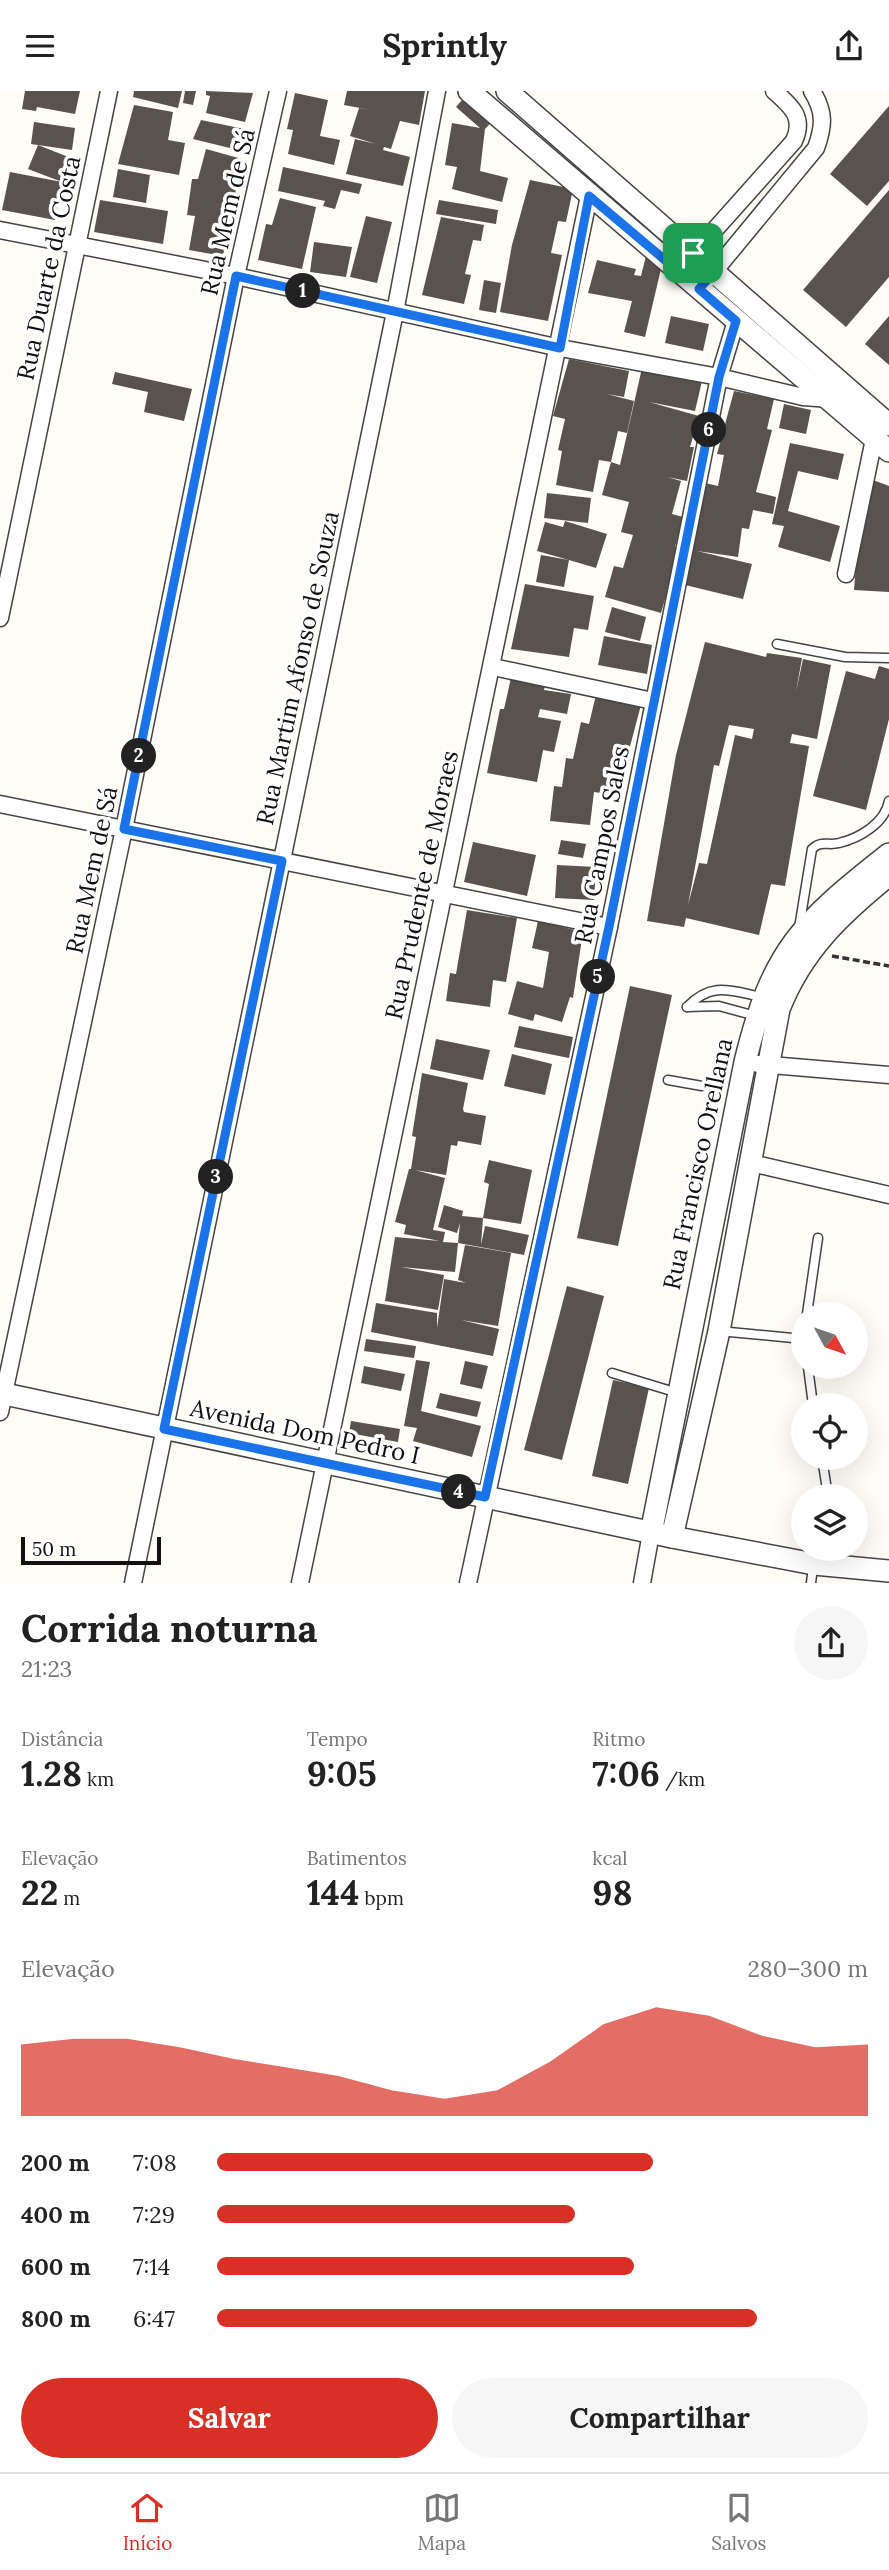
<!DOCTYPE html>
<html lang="pt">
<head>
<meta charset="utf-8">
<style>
	:root { --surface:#fff; --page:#f6f6f6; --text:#222; --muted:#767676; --line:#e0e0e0; --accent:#d93025 }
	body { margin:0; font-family:Lora,serif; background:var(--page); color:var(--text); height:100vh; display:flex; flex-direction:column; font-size:26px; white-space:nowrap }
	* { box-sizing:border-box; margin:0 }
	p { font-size:23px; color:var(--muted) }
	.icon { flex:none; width:38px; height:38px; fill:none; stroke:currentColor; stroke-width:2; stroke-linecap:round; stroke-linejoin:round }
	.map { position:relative; height:1492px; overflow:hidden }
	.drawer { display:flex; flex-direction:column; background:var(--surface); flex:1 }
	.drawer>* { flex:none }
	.needle { width:46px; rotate:130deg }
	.controls { position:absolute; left:791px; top:1211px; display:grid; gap:14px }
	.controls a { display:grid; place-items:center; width:77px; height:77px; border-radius:50%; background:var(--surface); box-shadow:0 7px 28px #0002; font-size:35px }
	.scale { position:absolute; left:21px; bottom:18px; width:140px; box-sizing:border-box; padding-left:7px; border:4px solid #111; border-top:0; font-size:19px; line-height:24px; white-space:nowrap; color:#111; -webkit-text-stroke:5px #fff; paint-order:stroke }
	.pin { position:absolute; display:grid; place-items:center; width:60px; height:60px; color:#fff; margin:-30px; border-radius:14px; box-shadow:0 4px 10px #0006 }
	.km { position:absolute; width:35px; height:35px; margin:-18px; border-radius:50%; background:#222; color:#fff; font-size:19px; line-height:35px; text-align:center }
	.round { display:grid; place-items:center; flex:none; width:74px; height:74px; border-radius:37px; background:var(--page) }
	.head { display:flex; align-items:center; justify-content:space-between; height:119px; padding:0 21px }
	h1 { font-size:38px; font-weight:700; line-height:52px }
	.metrics { display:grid; grid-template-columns:repeat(3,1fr); gap:10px; height:119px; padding:7px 21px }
	.metrics div { display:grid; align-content:center }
	.metrics b { font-size:35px; font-weight:700 }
	.metrics small { font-size:19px; font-weight:400 }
	.metrics p { font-size:19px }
	.chart { height:196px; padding:14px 21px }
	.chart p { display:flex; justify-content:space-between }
	.chart svg { width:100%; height:126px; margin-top:7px; fill:var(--accent); opacity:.7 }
	.cta { display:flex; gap:14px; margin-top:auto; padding:14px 21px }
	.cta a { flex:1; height:80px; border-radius:42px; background:var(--accent); color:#fff; font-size:28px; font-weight:700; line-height:80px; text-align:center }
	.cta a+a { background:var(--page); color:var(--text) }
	ul { padding:0 21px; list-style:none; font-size:23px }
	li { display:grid; grid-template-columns:112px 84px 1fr; align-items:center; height:52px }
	li i { height:18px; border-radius:9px; background:var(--accent) }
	header { display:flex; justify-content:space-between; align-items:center; height:91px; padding:0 21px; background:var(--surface); font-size:32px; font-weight:700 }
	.menu { display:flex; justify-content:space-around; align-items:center; height:98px; border-top:2px solid var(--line); background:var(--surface); font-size:19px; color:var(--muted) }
	.menu a { display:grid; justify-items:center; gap:4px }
	.menu .active { color:var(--accent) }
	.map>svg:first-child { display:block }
	.building { fill:#5a524d; fill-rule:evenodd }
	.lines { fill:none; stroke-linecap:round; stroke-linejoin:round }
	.service-casing { stroke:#444; stroke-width:11 }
	.minor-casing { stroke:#444; stroke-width:19 }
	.tertiary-casing { stroke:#444; stroke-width:24 }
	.path { stroke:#333; stroke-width:3.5; stroke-dasharray:7 3.5; stroke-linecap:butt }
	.service { stroke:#fff; stroke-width:8 }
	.minor { stroke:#fff; stroke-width:16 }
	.tertiary { stroke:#fff; stroke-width:21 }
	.route-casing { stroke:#fff; stroke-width:14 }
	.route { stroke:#1a73e8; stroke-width:9 }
	.labels { text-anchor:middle; stroke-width:7; stroke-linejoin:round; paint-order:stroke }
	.street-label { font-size:24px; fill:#111; stroke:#fff }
</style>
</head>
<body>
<header><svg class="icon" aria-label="menu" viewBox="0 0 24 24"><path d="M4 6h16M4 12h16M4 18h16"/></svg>Sprintly<svg class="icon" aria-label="share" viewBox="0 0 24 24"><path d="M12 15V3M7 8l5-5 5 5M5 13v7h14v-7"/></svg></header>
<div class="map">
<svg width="889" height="1492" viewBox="0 0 889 1492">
	<rect width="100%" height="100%" fill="#fffdf5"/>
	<g class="building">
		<polygon points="25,0 80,0 75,23 37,16 36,20 22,18"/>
		<polygon points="134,0 182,0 178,17 133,6"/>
		<polygon points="185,0 196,0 193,14 183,12"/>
		<polygon points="206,0 253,2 245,31 206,22 210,5 206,4"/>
		<polygon points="347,0 425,0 419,34 400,30 391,58 384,56 383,59 410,66 403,95 346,83 355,48 376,53 350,45 359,17 371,19 344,14"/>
		<polygon points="295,2 328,9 320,45 340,49 334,74 288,63 293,39 287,38"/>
		<polygon points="468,2 496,26 485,38 480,80 508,87 502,111 452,98 457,76 445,74 452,32 480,37 456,16"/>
		<polygon points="134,14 173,21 168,49 185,52 179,84 118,73"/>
		<polygon points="889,15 889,90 867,115 830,83"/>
		<polygon points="201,29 249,39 242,60 193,48"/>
		<polygon points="34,31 75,37 72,59 31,53"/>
		<polygon points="38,54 71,67 62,91 28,78"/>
		<polygon points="206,58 242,68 223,165 189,159 195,125 187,124 192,88 198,88"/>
		<polygon points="283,76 362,93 359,103 341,99 335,118 323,115 325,110 278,100"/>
		<polygon points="118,78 150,84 146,112 113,106"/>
		<polygon points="10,81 62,91 55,129 2,119"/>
		<polygon points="530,89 573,98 566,131 558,130 551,162 562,164 548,230 500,221 512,154"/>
		<polygon points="889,99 889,186 846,236 803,199"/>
		<polygon points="280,107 316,116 302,178 258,169 266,133 272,134"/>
		<polygon points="100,109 168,120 163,153 94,141"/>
		<polygon points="439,109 498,119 496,133 436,123"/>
		<polygon points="366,125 392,131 377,192 350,186"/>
		<polygon points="441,126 484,134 481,150 473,149 465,183 471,184 464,213 422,204"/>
		<polygon points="314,151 352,156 346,186 310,181"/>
		<polygon points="646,165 663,169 645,246 624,241 632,210 588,202 597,169 636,178 634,184 641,185"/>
		<polygon points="484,189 501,192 496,222 479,219"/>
		<polygon points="671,225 709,233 703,260 665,252"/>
		<polygon points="889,225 889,274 865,253"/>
		<polygon points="569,268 629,280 624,306 607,303 634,310 627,342 618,340 611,371 620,374 642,277 702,290 695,320 649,311 699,325 690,356 694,356 687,390 667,386 681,390 672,423 683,426 675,456 680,457 661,522 605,506 614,475 623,477 633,444 621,441 629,411 602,404 611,371 599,369 593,401 556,394 562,360 558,359 565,328 553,325"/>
		<polygon points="115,281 192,298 184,330 144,321 148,301 112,293"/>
		<polygon points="734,300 774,308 767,338 772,339 756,401 776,406 773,423 753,419 749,438 742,437 738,466 697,460 752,473 743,508 685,494 705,392 718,395 724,364 717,363"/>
		<polygon points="784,313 811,319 806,343 779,337"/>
		<polygon points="790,352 844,363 838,389 798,380 788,420 840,435 830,471 778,456 784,435 772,433"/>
		<polygon points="873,389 889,395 889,501 854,499 857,462 859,462 867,425 860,423"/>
		<polygon points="547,402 591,407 588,432 544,427"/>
		<polygon points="565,430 607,443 596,477 569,469 564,496 536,491 541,464 569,469 537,460 545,431 563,436"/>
		<polygon points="525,493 594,505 588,539 574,537 569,566 511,558"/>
		<polygon points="612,516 646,526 640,550 605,541"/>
		<polygon points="604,545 652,554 647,583 598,574"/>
		<path d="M705,551L766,566L767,562L802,567L796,601L803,568L831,574L817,648L792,643L790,652L809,655L785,795L771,793L759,844L686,827L684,836L647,830L676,664ZM729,634L754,638L752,648L735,644L707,773L699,772L688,814L714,674L719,675Z"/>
		<polygon points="879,575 889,578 889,628 866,719 813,705 846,580 875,588"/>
		<polygon points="511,587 545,595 544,599 571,603 567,623 540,618 538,626 561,630 554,661 543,659 537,691 487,682 500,618 504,618"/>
		<polygon points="596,604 641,614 624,678 619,677 614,704 594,701 590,734 550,730 554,695 562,696 566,667 573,668 581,631 589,633"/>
		<polygon points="602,744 612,747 606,771 595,769"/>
		<polygon points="561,749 586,753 583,767 558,763"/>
		<polygon points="473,751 536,764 527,805 464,791"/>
		<polygon points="557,774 596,776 594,809 555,807"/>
		<polygon points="467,819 517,827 506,891 493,889 490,916 446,910 450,882 456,883"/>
		<polygon points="538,830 583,841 573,907 570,906 562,931 535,923 533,930 508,923 517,890 543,897 549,861 532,857"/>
		<polygon points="630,895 672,904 618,1155 577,1147"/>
		<polygon points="519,935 573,946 569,967 514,956"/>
		<polygon points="436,948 490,959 483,989 430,978"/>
		<polygon points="512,963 552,973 545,1004 504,995"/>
		<polygon points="422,982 468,992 463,1018 464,1021 486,1025 481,1054 458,1050 457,1055 451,1054 446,1084 415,1079 445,1087 433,1139 445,1141 443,1151 458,1152 460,1132 457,1142 438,1136 444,1114 463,1120 462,1125 483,1127 489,1093 484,1091 489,1069 532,1079 521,1133 483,1127 481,1154 485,1135 529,1144 524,1164 458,1152 455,1181 401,1176 444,1184 438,1219 385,1210 395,1146 440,1150 404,1143 406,1134 395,1131 409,1078 411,1078 416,1046 412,1045"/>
		<polygon points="465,1154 511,1162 498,1235 461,1229 499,1238 493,1265 371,1241 376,1212 437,1222 437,1237 444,1188 466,1192 458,1189"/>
		<polygon points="567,1195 604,1205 562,1369 524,1359"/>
		<polygon points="366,1248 416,1255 414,1267 364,1260"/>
		<polygon points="416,1269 430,1271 421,1320 481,1335 472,1366 413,1350 417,1337 404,1335"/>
		<polygon points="465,1270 488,1275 482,1298 460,1293"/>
		<polygon points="364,1275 405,1283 401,1300 361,1292"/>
		<polygon points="613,1289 649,1297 628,1393 592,1385"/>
		<polygon points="440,1302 481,1311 477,1326 436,1317"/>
		<polygon points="351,1330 400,1338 398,1351 349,1342"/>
	</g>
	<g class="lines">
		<defs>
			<g id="service">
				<polyline points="777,553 845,566 889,567"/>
				<path d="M799,837L812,758C821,749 828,755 839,752C860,747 885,732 889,710"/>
				<path d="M687,916C712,890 731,900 762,906"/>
				<polyline points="687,916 719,915 756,925"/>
				<polyline points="668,989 702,995"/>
				<polyline points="807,1223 818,1147"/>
				<polyline points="719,1240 803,1248"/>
				<polyline points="808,1276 813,1314"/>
				<polyline points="612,1282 678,1302"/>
				<polyline points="822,1367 828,1405"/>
				<polyline points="811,1492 813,1476"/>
			</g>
			<g id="minor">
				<polyline points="0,139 236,185 560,257 719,286 803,306 830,308"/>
				<path d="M678,180L794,50C805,26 791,15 774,0"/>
				<path d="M707,189L816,57C824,35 825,21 812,0"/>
				<polyline points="846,483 874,348"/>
				<polyline points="0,527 109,0"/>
				<polyline points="493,576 653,610"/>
				<polyline points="0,713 609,836"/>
				<polyline points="758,973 889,984"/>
				<polyline points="751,1072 889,1104"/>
				<polyline points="0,1321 124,738 236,185 278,0"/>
				<polyline points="133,1492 395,221 437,0"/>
				<polyline points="300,1492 589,105"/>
				<polyline points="468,1492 609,836 719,286 736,230"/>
				<polyline points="642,1492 651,1442"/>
			</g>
			<g id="tertiary">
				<polyline points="469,0 889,360"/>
				<polyline points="507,0 889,334"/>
				<polyline points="0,1302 672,1446 814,1473 889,1480"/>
				<path d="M651,1442L745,971C772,860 800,833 889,763"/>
				<path d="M672,1446L719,1240L779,918C802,859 841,823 889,784"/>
			</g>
		</defs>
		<use href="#service" class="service-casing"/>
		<use href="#minor" class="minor-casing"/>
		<use href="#tertiary" class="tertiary-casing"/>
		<polyline class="path" points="832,865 889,875"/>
		<use href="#service" class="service"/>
		<use href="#minor" class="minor"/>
		<use href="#tertiary" class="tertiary"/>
	</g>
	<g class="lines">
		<defs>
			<polygon id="route" points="589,105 678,180 693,162 714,181 699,198 736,230 719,286 609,836 485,1406 164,1338 282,770 124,738 236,185 560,257"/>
		</defs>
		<use href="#route" class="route-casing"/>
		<use href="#route" class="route"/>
	</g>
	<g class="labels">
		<g class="street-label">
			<text transform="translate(228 121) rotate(-77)" y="8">Rua Mem de Sá</text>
			<text transform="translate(49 177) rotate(-78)" y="8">Rua Duarte da Costa</text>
			<text transform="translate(298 577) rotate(-78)" y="8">Rua Martim Afonso de Souza</text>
			<text transform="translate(602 754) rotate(-79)" y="8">Rua Campos Sales</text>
			<text transform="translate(92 779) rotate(-78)" y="8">Rua Mem de Sá</text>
			<text transform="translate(422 794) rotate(-78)" y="8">Rua Prudente de Moraes</text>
			<text transform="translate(698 1073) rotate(-78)" y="8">Rua Francisco Orellana</text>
			<text transform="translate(305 1341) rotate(12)" y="8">Avenida Dom Pedro I</text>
		</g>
	</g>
</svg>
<div class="controls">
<a><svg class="needle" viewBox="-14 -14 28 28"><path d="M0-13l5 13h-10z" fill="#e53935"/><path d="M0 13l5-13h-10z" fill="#767676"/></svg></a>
<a><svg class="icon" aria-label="locate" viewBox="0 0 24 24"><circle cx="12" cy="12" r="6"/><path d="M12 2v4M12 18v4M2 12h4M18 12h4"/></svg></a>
<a><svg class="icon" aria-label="layers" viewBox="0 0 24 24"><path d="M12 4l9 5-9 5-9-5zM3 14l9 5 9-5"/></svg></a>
</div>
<div class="scale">50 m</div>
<div class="pin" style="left:693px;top:162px;background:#1e9e55"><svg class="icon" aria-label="arrive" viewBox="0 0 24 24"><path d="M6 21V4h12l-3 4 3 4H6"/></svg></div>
<b class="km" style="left:303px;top:200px">1</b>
<b class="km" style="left:139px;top:665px">2</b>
<b class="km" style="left:216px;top:1086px">3</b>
<b class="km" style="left:459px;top:1401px">4</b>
<b class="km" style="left:598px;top:886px">5</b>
<b class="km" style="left:709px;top:339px">6</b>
</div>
<section class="drawer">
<div class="head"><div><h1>Corrida noturna</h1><p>21:23</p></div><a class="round"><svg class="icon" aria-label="share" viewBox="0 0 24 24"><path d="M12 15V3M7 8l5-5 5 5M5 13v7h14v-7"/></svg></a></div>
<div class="metrics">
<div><p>Distância</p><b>1.28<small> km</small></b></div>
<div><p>Tempo</p><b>9:05</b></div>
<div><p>Ritmo</p><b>7:06<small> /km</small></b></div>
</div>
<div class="metrics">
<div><p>Elevação</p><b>22<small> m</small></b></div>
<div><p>Batimentos</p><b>144<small> bpm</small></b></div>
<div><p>kcal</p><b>98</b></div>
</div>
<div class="chart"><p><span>Elevação</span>280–300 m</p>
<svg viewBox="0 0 160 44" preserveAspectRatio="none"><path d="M0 44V19L10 17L20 17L30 20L40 24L50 27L60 30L70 35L80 38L90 35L100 25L110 12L120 6L130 9L140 16L150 20L160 19V44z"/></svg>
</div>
<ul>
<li><b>200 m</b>7:08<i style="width:67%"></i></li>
<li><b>400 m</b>7:29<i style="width:55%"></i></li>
<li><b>600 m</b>7:14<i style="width:64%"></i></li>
<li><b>800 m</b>6:47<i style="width:83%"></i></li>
</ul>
<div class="cta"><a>Salvar</a><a>Compartilhar</a></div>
</section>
<nav class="menu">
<a class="active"><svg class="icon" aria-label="home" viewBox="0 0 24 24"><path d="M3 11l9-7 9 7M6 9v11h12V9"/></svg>Início</a>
<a><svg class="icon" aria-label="map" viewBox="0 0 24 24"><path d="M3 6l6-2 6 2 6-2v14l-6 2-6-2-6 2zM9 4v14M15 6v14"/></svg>Mapa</a>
<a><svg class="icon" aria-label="saved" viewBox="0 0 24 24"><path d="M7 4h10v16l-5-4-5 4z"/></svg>Salvos</a>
</nav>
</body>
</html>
